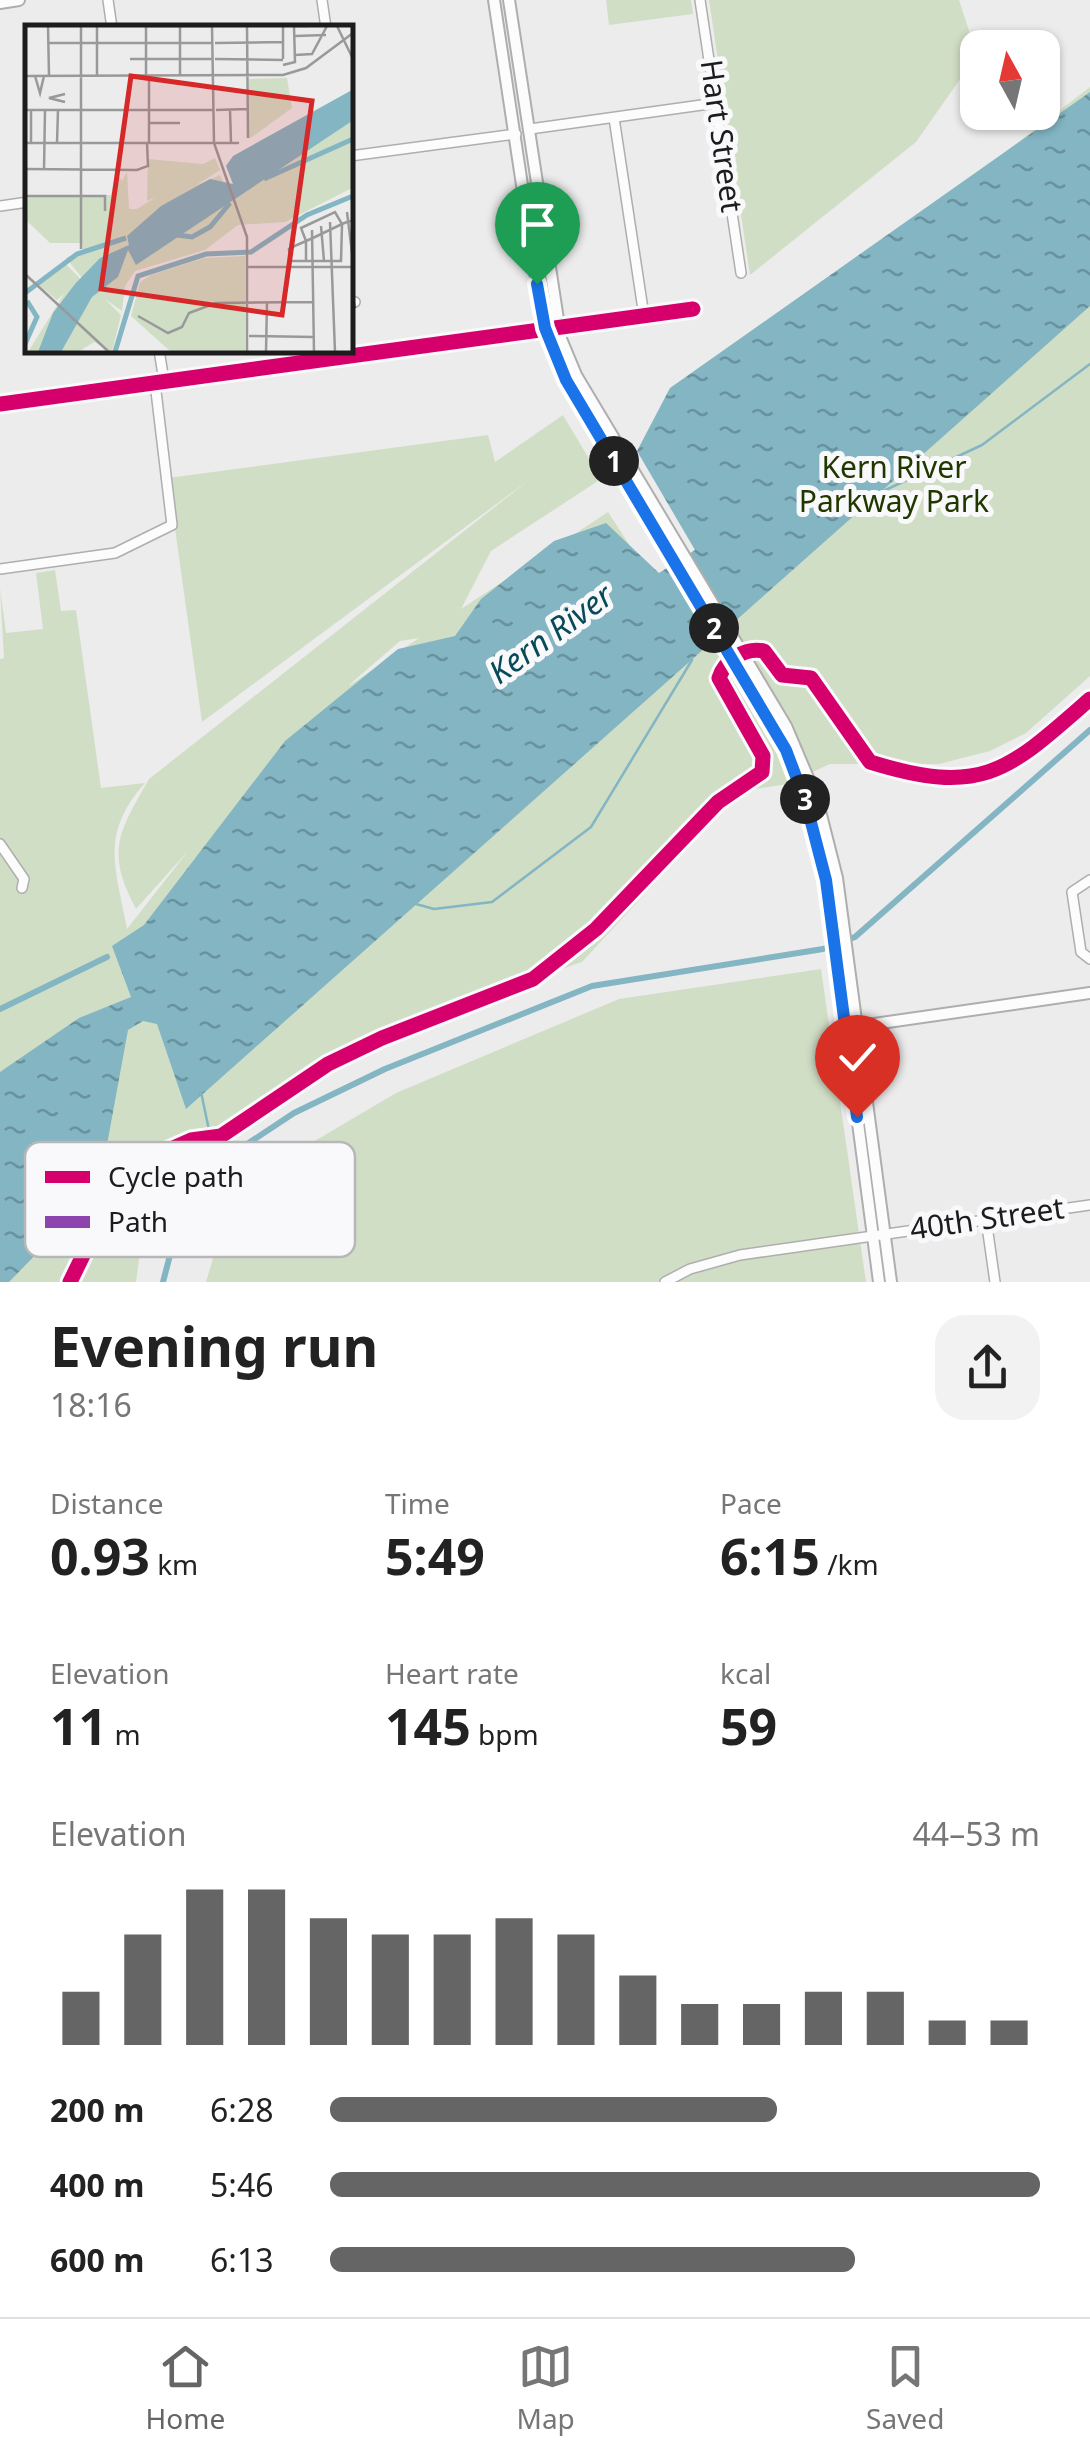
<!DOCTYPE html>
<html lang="en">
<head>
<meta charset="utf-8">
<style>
	:root { --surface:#fff; --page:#f2f2f2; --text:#222; --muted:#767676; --line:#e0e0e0; --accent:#656565 }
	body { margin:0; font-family:"Noto Sans",sans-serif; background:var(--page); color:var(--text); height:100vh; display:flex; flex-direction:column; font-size:38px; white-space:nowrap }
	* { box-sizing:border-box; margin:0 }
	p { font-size:32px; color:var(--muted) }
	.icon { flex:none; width:55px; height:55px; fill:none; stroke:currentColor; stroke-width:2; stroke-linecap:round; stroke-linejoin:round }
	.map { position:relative; height:1282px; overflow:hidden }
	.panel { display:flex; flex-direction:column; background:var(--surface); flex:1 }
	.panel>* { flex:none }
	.needle { width:65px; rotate:352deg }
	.buttons { position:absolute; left:960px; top:30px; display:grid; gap:20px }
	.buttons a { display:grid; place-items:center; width:100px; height:100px; border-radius:20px; background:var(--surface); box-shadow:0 2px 8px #0004; font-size:50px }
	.pin { position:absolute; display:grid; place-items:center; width:85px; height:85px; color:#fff; margin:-102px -42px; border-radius:50% 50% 50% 0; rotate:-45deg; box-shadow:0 0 10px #0007 }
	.pin .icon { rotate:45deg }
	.km { position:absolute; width:50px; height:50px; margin:-25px; border-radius:50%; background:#222; color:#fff; font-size:28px; line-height:50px; text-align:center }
	.round { display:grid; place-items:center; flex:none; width:105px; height:105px; border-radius:30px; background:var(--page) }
	.head { display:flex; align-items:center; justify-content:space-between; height:170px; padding:0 50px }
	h1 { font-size:55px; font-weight:700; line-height:75px }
	.stats { display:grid; grid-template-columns:repeat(3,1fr); gap:15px; height:170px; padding:10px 50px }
	.stats div { display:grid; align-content:center }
	.stats b { font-size:50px; font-weight:700 }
	.stats small { font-size:28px; font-weight:400 }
	.stats p { font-size:28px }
	.chart { height:280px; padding:20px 50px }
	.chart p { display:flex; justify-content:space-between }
	.chart svg { width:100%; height:180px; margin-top:10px; stroke:var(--accent); stroke-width:6 }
	ul { padding:0 50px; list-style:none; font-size:32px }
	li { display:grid; grid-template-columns:160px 120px 1fr; align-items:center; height:75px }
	li i { height:25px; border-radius:12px; background:var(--accent) }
	.dock { display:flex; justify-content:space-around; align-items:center; height:140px; border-top:2px solid var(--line); background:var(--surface); font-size:28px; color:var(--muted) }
	.dock a { display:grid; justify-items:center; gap:5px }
	.dock .active { color:var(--accent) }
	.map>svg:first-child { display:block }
	.green { fill:#d1dec6; fill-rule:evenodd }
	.water { fill:url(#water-ripples) }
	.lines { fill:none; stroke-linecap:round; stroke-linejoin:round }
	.stream { stroke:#83b5c3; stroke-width:2.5 }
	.canal { stroke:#83b5c3; stroke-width:6 }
	.minor-casing { stroke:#aeaeae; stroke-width:12 }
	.major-casing { stroke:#aeaeae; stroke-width:14 }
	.minor { stroke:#fcfcfc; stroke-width:9 }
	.major { stroke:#fcfcfc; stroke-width:10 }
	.quiet { stroke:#8e44ad; stroke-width:12; stroke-dasharray:25 12; stroke-linecap:butt }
	.cycleway-casing { stroke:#f9f9fb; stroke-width:21 }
	.cycleway { stroke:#d6006c; stroke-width:15 }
	.route-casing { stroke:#fff; stroke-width:20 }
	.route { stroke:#1a73e8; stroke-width:12 }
	.labels { text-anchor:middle; stroke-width:10; stroke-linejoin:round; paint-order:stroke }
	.street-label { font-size:30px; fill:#1c1c1d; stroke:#f9f9fb }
	.park-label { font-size:30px; fill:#203800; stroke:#f9f9fb }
	.water-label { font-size:32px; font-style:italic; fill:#084a58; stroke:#f9f9fb }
	.inset-river { fill:none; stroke:#83b5c3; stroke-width:5 }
	.inset-road { fill:none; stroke:#999; stroke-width:2.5 }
	.view { fill:#d62828; fill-opacity:0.15; stroke:#d62828; stroke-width:5 }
	.inset-edge { fill:none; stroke:#1c1c1d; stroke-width:5 }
	.key { fill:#f9f9fb; stroke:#b7b7b8; stroke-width:2.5 }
	.key-label { font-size:28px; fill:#1c1c1d }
</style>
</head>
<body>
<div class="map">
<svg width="1090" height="1282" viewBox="0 0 1090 1282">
	<defs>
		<pattern id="water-ripples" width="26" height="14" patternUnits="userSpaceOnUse" patternTransform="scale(2.5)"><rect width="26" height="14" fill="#83b5c3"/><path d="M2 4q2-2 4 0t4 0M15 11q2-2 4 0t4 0" fill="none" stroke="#6a929e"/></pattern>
	</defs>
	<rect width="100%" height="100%" fill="#ececec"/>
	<g class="green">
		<polygon points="606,0 691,0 693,14 609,25"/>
		<polygon points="709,0 959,0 977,55 916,142 750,275"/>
		<path d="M1090,87V676L1026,733L990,751L939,764H830L787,784L756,789L721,811L582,962L408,1022L325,1058L260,1097L217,1132L188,1147L143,1230L136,1282H0V659L4,658L0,588L6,633L43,629L36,573L55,570L61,611L76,610L101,788L145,783C99,835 116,868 127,929L188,851L136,909C105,851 119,832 149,779L529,480L202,722L168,478L488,435L495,462L563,415L601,479L491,551L461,609L608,512L654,583L707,548L684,398ZM419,638L350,685H349L400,641Z"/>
		<polygon points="821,969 866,1282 206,1282 228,1208 286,1158 396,1093 619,999"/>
	</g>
	<polygon class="water" points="1090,92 1090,306 186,1109 157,1024 143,1021 128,1030 104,1161 91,1198 9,1282 0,1282 0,1072 79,1018 131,997 112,946 144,925 285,741 398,649 455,636 481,599 554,541 606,523 659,573 695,550 637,451 670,388"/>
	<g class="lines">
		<g class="stream">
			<polyline points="879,493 982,445 1090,364"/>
			<polyline points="416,904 434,909 492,902 591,827 692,660"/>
			<polyline points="201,1092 209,1130"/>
			<polyline points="208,1148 208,1170"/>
		</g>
		<g class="canal">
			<polyline points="0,1009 107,957"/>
			<polyline points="163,1282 180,1217 208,1170 294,1113 385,1069 592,986 823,949 855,937 1090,730"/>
		</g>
		<defs>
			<g id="minor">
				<polyline points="108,0 112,28"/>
				<polyline points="322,0 326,28"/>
				<polyline points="700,0 741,273"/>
				<polyline points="614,118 644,316"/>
				<polyline points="530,129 716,103"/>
				<polyline points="350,156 516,134"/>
				<polyline points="0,206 28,202"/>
				<polyline points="350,303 355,302"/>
				<polyline points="159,350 164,381"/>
				<polyline points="0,404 693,309"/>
				<polyline points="0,569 115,553 172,525 155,383"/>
				<polyline points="0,844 24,879 22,888"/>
				<polyline points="1090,880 1072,892 1081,952 1090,959"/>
				<polyline points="986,1219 995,1282"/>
				<polyline points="665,1282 690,1269 740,1255 1090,1205"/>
			</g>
			<g id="major">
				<polyline points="494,0 537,284 551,344 587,419 776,731 806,803 826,880 879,1282"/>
				<polyline points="509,0 561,339 576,375 786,726 817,799 837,878 891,1282"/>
				<polyline points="0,3 19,0"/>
				<polyline points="853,1027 1090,993"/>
			</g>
		</defs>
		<use href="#minor" class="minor-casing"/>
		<use href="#major" class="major-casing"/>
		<use href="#minor" class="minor"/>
		<use href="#major" class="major"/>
		<polyline class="quiet" points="350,303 355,302"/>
		<defs>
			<g id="cycleway">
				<polyline points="0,404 693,309"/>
				<path d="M70,1282L90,1241L147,1186L166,1151L191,1140L221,1136L328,1064L382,1038L533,979L596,929L718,802L762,772L763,756L719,678C725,660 745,647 764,651L782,675L811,678L870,762C983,797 1008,771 1090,699"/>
			</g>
		</defs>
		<use href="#cycleway" class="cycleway-casing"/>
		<use href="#cycleway" class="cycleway"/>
	</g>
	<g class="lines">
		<defs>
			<polyline id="route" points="537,284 545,328 566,380 786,750 806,803 826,880 857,1117"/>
		</defs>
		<use href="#route" class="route-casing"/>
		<use href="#route" class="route"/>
	</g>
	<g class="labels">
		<g class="street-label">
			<text transform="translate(721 136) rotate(82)" y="10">Hart Street</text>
			<text transform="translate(987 1219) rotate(-8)" y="10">40th Street</text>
		</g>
		<g class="park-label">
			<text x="894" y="478">Kern River<tspan x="894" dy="34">Parkway Park</tspan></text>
		</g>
		<g class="water-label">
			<text transform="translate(551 634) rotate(-36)" y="11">Kern River</text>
		</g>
	</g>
	<g transform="translate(25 25)">
		<rect width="328" height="328" fill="#ececec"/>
		<path d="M262,53L267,83L224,114V54ZM327,68V163L260,197L213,200L180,225L110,246L100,261L97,286L80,274L96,290L87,327L69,317L53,327H3L39,269L32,275L13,259L18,253L41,239L69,268L41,233L58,225L57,218H25L0,194V172L86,170L91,147L97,156L102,147L104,184H112L131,172L122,176L123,134L178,139L190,133L195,145L170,161L195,150L201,162L211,158L210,133ZM220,231V327H146L106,291L115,257L126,250L179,233Z" fill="#d1dec6"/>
		<path d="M327,65V96L111,240L103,225L93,252L67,272L36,327H13L28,288L50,259L75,233L104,220L102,211L136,181L185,154L208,159L201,141L208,131Z" fill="#83b5c3"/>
		<path class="inset-river" d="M239,154L328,114M152,210L167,212L185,202L205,178M0,268L52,229L101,213M0,319L12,292L2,276M90,327L113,251L181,229L226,227L282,190L328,171"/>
		<path class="inset-road" d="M23,1L24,51M56,1V224M121,1H187M121,1V51M155,1V50M187,1L189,118L222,212V327M222,1L223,113M258,1V34M312,1L328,34M270,11L301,10M23,18H187M190,18L258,17M270,30L287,29L302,1M105,34H187M190,34L258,35M258,40L270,37L269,1H283M0,51L258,50L281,43L328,8M10,51L15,68L19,51M72,51V1M124,51V118M40,69L24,73L40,77M0,85H189M6,85V118M191,85L223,84M205,85L206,118M124,98H155M0,118H214M32,118L33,85M0,144L112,145L123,141L122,118M19,145L20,85M0,171H80V186M322,187L328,236M305,197L310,327M296,201L299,236M287,205L289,327M281,236V216L276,203L310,187L317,199V200L316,236H265L264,224L272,220L290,212L317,199L322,197L326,196M222,242H328M0,249L84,327M113,291L143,308L157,302L164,288L191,278L289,277M224,311L289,312M241,327L242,277"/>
		<path class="view" d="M106,51L287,76L257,290L76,264Z"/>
		<rect width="328" height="328" class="inset-edge"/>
	</g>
	<rect x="25" y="1142" width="330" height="115" rx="15" class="key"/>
	<rect x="45" y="1171" width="45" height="12" fill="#d6006c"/>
	<rect x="45" y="1216" width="45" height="12" fill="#8e44ad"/>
	<g class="key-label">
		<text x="108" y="1187">Cycle path</text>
		<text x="108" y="1232">Path</text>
	</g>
</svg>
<div class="buttons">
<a><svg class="needle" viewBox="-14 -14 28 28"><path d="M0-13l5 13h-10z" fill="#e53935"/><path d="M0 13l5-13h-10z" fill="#767676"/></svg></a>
</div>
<div class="pin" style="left:537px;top:284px;background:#1e9e55"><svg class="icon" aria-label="arrive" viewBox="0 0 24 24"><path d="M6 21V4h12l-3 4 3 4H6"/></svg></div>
<div class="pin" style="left:857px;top:1117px;background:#d93025"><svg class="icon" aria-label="check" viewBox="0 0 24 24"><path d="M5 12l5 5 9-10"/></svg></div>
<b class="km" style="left:614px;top:461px">1</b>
<b class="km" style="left:714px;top:628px">2</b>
<b class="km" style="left:805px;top:799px">3</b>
</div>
<section class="panel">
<div class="head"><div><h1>Evening run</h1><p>18:16</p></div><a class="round"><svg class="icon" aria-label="share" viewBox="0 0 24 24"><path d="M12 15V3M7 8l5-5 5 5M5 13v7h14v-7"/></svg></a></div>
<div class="stats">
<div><p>Distance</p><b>0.93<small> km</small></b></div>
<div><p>Time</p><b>5:49</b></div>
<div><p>Pace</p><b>6:15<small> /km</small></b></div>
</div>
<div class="stats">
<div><p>Elevation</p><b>11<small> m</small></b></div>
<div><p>Heart rate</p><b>145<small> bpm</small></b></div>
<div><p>kcal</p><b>59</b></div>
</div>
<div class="chart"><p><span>Elevation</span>44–53 m</p>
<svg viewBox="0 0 160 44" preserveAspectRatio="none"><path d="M5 44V31M15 44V17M25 44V6M35 44V6M45 44V13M55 44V17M65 44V17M75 44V13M85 44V17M95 44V27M105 44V34M115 44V34M125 44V31M135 44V31M145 44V38M155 44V38"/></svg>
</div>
<ul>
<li><b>200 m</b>6:28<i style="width:63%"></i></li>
<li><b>400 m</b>5:46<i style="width:100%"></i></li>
<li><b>600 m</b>6:13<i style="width:74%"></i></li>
</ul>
</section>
<nav class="dock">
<a class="active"><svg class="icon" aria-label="home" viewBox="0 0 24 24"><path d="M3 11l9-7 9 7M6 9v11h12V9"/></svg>Home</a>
<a><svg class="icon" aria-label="map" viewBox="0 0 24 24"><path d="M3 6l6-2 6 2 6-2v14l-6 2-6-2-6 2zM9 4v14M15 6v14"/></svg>Map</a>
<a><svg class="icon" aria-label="saved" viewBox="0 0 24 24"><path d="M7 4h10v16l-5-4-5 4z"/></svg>Saved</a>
</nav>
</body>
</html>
